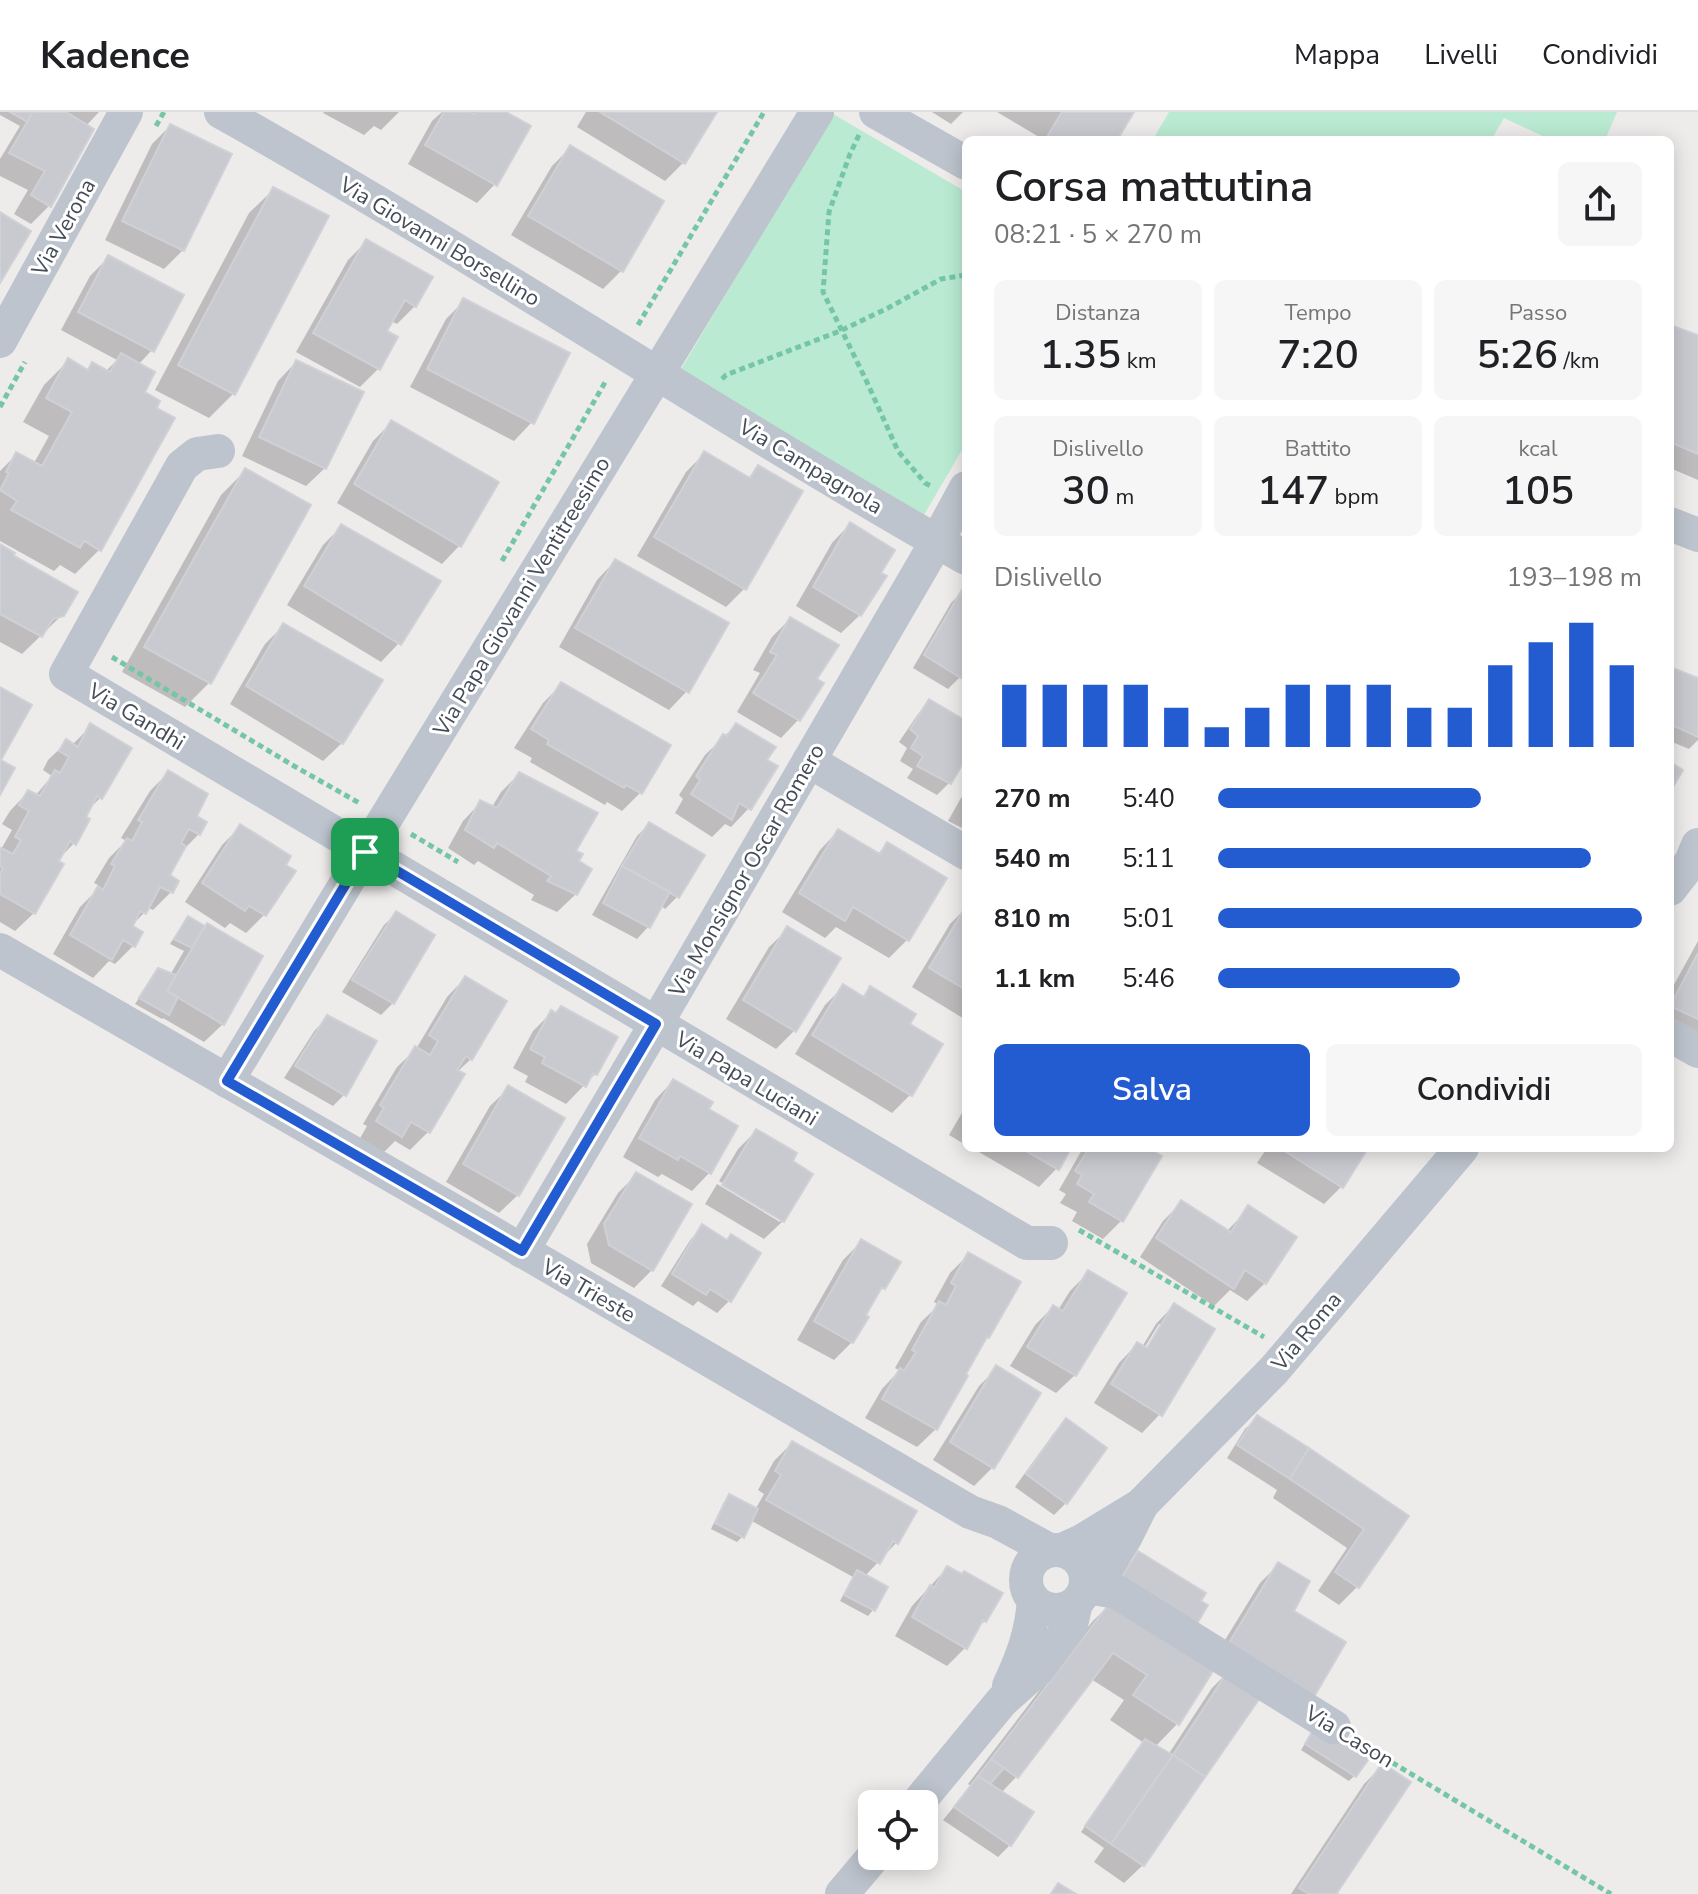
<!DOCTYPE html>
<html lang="it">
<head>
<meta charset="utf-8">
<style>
	:root { --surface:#fff; --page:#f6f6f6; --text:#202124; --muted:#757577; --line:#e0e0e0; --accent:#235bd0 }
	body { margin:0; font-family:"Nunito Sans",sans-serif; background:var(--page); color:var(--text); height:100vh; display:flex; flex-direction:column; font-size:30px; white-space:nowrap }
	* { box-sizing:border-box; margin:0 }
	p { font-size:26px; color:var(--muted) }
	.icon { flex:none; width:44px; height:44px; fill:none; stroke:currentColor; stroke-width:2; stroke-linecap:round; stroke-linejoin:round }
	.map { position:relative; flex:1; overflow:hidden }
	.details { position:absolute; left:962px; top:24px; width:712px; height:1016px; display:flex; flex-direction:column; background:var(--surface); border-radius:12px; box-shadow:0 4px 20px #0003 }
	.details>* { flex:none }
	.fabs { position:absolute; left:858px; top:1678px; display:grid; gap:16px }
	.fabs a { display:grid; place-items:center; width:80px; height:80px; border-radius:12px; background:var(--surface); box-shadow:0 4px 20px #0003; font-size:40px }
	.pin { position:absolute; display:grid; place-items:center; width:68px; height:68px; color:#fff; margin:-34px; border-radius:16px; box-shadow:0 4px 12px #0006 }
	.round { display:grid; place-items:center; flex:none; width:84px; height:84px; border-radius:12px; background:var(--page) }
	.head { display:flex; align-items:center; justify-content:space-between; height:136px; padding:0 32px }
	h1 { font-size:44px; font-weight:600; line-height:60px }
	.stats { display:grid; grid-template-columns:repeat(3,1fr); gap:12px; height:136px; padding:8px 32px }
	.stats div { display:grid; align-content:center; border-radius:12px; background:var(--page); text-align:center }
	.stats b { font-size:40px; font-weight:600 }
	.stats small { font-size:22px; font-weight:400 }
	.stats p { font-size:22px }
	.chart { height:224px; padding:16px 32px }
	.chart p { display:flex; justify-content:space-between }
	.chart svg { width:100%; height:144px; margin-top:8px; stroke:var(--accent); stroke-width:6 }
	.primary-button { display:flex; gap:16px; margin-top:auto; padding:16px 32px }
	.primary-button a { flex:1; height:92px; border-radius:12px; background:var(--accent); color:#fff; font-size:32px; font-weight:600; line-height:92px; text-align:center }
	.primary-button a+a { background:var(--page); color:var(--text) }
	ul { padding:0 32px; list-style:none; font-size:26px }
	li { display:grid; grid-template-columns:128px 96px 1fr; align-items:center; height:60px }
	li i { height:20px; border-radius:10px; background:var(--accent) }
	header { display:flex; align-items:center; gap:48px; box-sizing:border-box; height:112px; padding:0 40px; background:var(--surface); border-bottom:2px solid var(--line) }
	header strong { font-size:38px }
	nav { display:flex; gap:44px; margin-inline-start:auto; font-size:28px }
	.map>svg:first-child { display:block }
	.green { fill:#baebd2 }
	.shadow { fill:#0003; fill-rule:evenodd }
	.building { fill:#c9c9d0; stroke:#cfd1d7; stroke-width:2 }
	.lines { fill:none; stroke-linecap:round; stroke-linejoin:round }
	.path { stroke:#75c6a7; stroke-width:5; stroke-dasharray:6 4; stroke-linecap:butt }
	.minor { stroke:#bdc4cd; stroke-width:34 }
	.route-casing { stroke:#fff; stroke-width:16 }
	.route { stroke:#235bd0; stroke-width:10 }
	.labels { text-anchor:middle; stroke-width:6; stroke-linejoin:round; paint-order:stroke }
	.street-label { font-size:22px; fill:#454c57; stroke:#fff }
</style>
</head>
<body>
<header>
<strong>Kadence</strong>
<nav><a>Mappa</a><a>Livelli</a><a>Condividi</a></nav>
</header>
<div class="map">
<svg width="1698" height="1782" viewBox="0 0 1698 1782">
	<rect width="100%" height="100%" fill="#eeebeb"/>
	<g class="green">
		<polygon points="1169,0 1617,0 1605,28 1551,28 1504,6 1491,28 1165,28 1155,24"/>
		<polygon points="833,2 966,80 966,331 924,403 680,259"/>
	</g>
	<g class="shadow">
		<polygon points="0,0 99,0 86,14 49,94 31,112 14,102 28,78 0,64 0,47 20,14 0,3"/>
		<polygon points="324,0 399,0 381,18 374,14 364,23 323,1"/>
		<polygon points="442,0 466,0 470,2 473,0 502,0 495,72 477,91 408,52 432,9"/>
		<polygon points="586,0 715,0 683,51 665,69 577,15"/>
		<polygon points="932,0 963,0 951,12"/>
		<polygon points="997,0 1132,0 1115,28 1037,28 1039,25"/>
		<polygon points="170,14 183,138 164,157 105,128 152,32"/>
		<polygon points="570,36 621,159 603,177 511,123 552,54"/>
		<polygon points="274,77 233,282 209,306 155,278 249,101"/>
		<polygon points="366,130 415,194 397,212 391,209 384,220 378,257 360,275 296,240 348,148"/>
		<polygon points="109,145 152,238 138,253 142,281 100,437 75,462 60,453 54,459 0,429 0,359 17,342 34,351 49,324 23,310 44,273 68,249 86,259 93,253 105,260 117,248 61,218 90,164"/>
		<polygon points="464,189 532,310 514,329 410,275 446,207"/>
		<polygon points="1670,215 1698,225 1698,368 1670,356"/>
		<polygon points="296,250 325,356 306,374 242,344 278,269"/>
		<polygon points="391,311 460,433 442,452 337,391 373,329"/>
		<polygon points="704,342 747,367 758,356 744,477 726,495 637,444 686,360"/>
		<polygon points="245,359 308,394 209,571 185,595 122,560 221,383"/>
		<polygon points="850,412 860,503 841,521 796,494 832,431"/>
		<polygon points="341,415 399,531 381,550 287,493 323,433"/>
		<polygon points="0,434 62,503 22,542 0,530"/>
		<polygon points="615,449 687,579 669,598 559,535 597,468"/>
		<polygon points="963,479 966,480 966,555 960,565 948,577 913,556 951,491"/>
		<polygon points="790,507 815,568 799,607 781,626 737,600 760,561 753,558 772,525"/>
		<polygon points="283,514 342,631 323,649 230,592 265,532"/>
		<polygon points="1670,557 1698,568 1698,628 1689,637 1670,629"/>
		<polygon points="562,572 641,680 622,699 607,690 605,693 530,650 532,646 514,636 543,591"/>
		<polygon points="930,590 966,612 966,642 949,671 937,683 907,666 913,657 900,649 907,636 899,630 918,602"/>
		<polygon points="736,613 764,649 749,696 731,715 725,712 712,725 675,701 683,687 679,683 705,643"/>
		<polygon points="91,614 129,637 100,686 86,700 74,731 56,750 34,801 15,819 0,810 0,739 12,718 2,712 10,699 28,680 35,684 52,664 43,658 48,648 67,630 72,633"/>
		<polygon points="168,661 195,704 199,722 181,740 167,764 171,780 153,798 147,795 144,801 130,815 133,834 115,852 109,849 93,866 53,842 80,795 95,780 98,773 94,771 109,746 124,731 125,728 121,726 150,679"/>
		<polygon points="519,662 573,739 577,750 576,782 557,800 531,788 534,783 478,749 474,753 448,736 463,709 481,690 492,695 501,680"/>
		<polygon points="966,677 966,718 948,709"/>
		<polygon points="649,712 702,743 677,785 665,797 660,793 648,815 637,827 592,803 637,724"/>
		<polygon points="240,715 283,753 293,759 264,803 246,821 230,811 225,816 185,790 222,733"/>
		<polygon points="838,719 877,743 887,732 907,828 889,846 836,815 825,826 782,800 820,738"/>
		<polygon points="966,796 966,908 912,875 950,812"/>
		<polygon points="396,802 393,891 381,903 342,880 384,813"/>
		<polygon points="188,806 204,816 223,912 204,930 163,906 162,907 135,892 158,858 170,863 184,839 170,832 183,812"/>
		<polygon points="788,817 794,919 776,937 726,907 769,835"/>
		<polygon points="1698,829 1698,934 1670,920 1670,880"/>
		<polygon points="465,866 471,947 457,960 428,1020 410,1038 395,1029 382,1042 359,1028 367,1014 363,1012 397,955 416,937 447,885"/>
		<polygon points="843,875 861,886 871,877 911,982 892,1001 795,942 825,893"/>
		<polygon points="551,901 595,962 566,992 525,970 528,964 513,956 533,919"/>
		<polygon points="327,906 345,982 333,994 284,966 315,918"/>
		<polygon points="673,969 706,998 710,1060 692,1079 662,1062 658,1065 623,1045 655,988"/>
		<polygon points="509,976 518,1083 499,1101 446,1070 490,994"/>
		<polygon points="966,994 966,1033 949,1023"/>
		<polygon points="756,1019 790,1050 783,1109 764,1127 705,1092 717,1072 780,1110 780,1106 719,1069 738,1037"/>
		<polygon points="972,1036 1069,1036 1057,1056 1039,1075"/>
		<polygon points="1083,1036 1144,1036 1121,1109 1103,1127 1072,1109 1077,1100 1060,1091 1066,1082 1059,1078"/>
		<polygon points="1267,1036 1365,1036 1342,1074 1324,1092 1257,1051"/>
		<polygon points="636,1063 652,1158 634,1176 591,1151 587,1132 618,1081"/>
		<polygon points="1181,1091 1226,1120 1249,1096 1265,1171 1247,1189 1230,1178 1214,1194 1140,1145 1163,1109"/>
		<polygon points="703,1115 729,1189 717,1201 698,1189 693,1194 661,1174 691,1127"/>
		<polygon points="861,1130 883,1176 873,1186 852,1230 834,1248 797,1228 843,1148"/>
		<polygon points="968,1143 988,1225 980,1233 936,1317 917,1335 865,1306 882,1277 896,1262 899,1258 895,1256 921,1210 939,1193 934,1190 950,1161"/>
		<polygon points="1089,1160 1075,1263 1056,1281 1010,1254 1035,1213 1053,1195 1058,1198 1070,1179"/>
		<path d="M1174,1193L1160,1302L1142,1321L1094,1291L1119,1251L1137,1232L1142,1235L1156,1212ZM1159,1212H1163L1143,1245L1140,1243Z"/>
		<polygon points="997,1256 992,1356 974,1374 933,1348 979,1274"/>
		<polygon points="1257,1306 1406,1404 1357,1475 1339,1493 1318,1479 1347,1436 1273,1386 1277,1378 1227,1346 1245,1317"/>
		<polygon points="1066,1309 1066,1391 1054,1403 1015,1375 1054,1321"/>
		<polygon points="792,1331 897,1430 865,1464 885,1475 873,1498 868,1504 840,1489 853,1465 750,1408 742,1425 737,1430 711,1417 724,1390 730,1385 755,1398 764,1382 758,1378 774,1349"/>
		<path d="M1139,1441L1193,1514L1214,1546L1260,1471L1278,1453L1291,1500L1261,1580L1143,1753L1124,1771L1094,1750L1104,1736L1081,1720L1144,1631L1110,1608L1124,1588L1091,1567L1016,1665L1001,1681L1010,1733L998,1745L943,1708L971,1674L968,1672L1092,1510L1117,1485L1109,1481L1127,1453ZM1213,1555L1225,1563L1212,1576L1168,1643L1155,1635L1177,1612Z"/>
		<polygon points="947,1456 985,1509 975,1518 966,1535 947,1554 895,1524 912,1494"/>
		<polygon points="1312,1620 1354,1664 1349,1669 1301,1638"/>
		<polygon points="1383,1653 1334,1782 1291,1782 1364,1672"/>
	</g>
	<g class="building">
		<polygon points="10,0 33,0 28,10"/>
		<polygon points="33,0 66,0 94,17 51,95 31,83 45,59 9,41"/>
		<polygon points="444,0 470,0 474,2 476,0 506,0 531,14 497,74 425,33"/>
		<polygon points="600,0 717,0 685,52"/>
		<polygon points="1062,0 1134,0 1117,28 1057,28 1048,23"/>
		<polygon points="170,12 232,42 184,139 122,109"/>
		<polygon points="570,33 664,89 623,160 528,104"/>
		<polygon points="273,75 329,104 235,283 178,253"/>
		<polygon points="0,100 31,119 0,171"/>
		<polygon points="366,127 433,165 416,195 405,188 387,219 398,225 380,258 313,221"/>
		<polygon points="108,143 184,183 154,240 78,200"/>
		<polygon points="463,186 570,241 534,312 427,257"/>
		<polygon points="1670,213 1698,223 1698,342 1670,330"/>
		<polygon points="121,241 155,260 145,280 160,289 157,296 175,306 101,439 84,429 80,436 11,398 17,389 0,378 9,361 6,360 16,340 42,354 72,300 46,286 68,246 88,258 92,250 110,260"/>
		<polygon points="296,248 364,280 326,357 259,325"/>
		<polygon points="391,308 499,370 461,435 354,372"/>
		<polygon points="704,339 750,366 758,353 803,379 746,478 654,425"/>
		<polygon points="245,356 311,393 211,572 144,535"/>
		<polygon points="850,410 895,438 881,461 887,464 861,504 813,475"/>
		<polygon points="341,412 441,469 401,533 304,474"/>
		<polygon points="0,432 15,441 13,443 78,480 64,504 53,507 42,525 0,502"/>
		<polygon points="615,447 729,511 689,581 575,516"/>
		<polygon points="963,476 966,478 966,558 961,566 924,543"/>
		<polygon points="790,505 839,533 817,567 824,571 800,609 753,581 777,543 770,540"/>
		<polygon points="283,511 383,568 343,632 246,574"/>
		<polygon points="1670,555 1698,566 1698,625 1670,612"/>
		<polygon points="561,570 671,633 642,682 626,673 624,676 547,632 549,628 531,617"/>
		<polygon points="0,575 32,593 1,648 15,656 0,683"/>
		<polygon points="929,587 966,609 966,646 951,672 917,654 923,644 911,636 918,624 910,617"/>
		<polygon points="90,611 132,636 102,687 97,684 86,705 90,707 76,733 70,729 59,749 64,752 35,802 0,782 0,762 3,756 0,754 0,737 1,736 13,742 21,728 15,725 29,699 19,693 28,678 40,684 55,658 60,661 69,645 59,639 66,627 78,635"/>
		<polygon points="736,611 776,635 767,648 778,654 751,698 739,691 732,708 691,682 700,668 696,664 723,622 727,624"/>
		<polygon points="1670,650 1683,658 1670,680"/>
		<polygon points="168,658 208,682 197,704 207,710 200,723 189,717 181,731 186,734 170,763 179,769 173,781 160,775 146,802 140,799 133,814 143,820 135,835 123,828 112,848 70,823 98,774 103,778 115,754 111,752 127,726 132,729 142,710 138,708"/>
		<polygon points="519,660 598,701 576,739 583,742 579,749 592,757 577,783 547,769 551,764 497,731 494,736 465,718 480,688 497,696"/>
		<polygon points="649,710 705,743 679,786 622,754"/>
		<polygon points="240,712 291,744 286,753 296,759 266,804 249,794 245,799 202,771"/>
		<polygon points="838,717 880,742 887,730 947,766 909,829 853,795 845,809 799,781"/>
		<polygon points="622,754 670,780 650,816 603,791"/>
		<polygon points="966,794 966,878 929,856"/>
		<polygon points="396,799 435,823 394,892 352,868"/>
		<polygon points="188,804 205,814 192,836 174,827"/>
		<polygon points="207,811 263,844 224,913 167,879"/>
		<polygon points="787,814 841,846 796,920 743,888"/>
		<polygon points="1698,841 1698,907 1670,894"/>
		<polygon points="158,856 176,863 167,879 178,885 169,903 139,886"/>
		<polygon points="465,864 507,889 472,948 466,944 457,958 465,962 430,1021 411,1010 402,1025 376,1009 384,996 380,993 415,934 430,943 438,929 429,923"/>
		<polygon points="843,872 864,885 870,874 916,902 910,912 943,932 912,984 812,923"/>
		<polygon points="561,894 618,925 597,963 593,961 586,975 542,951 545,945 530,937 551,898 556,901"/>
		<polygon points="327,903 377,929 346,984 295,954"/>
		<polygon points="673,967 713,990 709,997 738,1014 711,1062 680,1044 678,1048 639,1026"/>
		<polygon points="508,973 565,1006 519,1084 463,1052"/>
		<polygon points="756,1017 797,1041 793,1049 813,1062 784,1110 722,1073"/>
		<polygon points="1021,1036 1071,1036 1059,1058"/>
		<polygon points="1089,1036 1148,1036 1162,1044 1123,1110 1089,1090 1094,1082 1077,1072 1082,1063 1075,1059"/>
		<polygon points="1280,1036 1368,1036 1343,1076"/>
		<polygon points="636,1060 692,1092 653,1159 609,1133 604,1112"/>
		<polygon points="1181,1088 1231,1120 1248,1093 1297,1125 1266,1172 1245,1158 1234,1177 1156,1126"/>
		<polygon points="702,1112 727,1128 731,1122 761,1141 731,1190 710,1177 706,1183 672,1162"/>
		<polygon points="861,1127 901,1150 885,1177 882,1175 866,1203 869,1205 853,1231 814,1209"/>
		<polygon points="968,1140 1021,1170 989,1226 987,1225 966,1262 968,1264 937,1318 882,1287 900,1256 904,1259 916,1240 912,1238 939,1189 946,1193 956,1174 951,1171"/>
		<polygon points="1088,1158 1127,1181 1076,1264 1027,1235 1053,1193 1063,1199"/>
		<polygon points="1174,1191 1215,1217 1162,1304 1111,1272 1137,1230 1147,1236"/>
		<polygon points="996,1253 1041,1281 994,1357 950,1330"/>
		<polygon points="1257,1303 1309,1336 1290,1367 1237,1333"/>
		<polygon points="1066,1306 1107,1336 1067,1392 1026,1362"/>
		<polygon points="792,1329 917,1399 898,1432 893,1429 880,1452 766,1388 781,1363 775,1359"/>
		<polygon points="1309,1336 1409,1404 1359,1476 1335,1460 1364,1417 1290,1367"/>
		<polygon points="729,1382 758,1397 744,1426 715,1411"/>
		<polygon points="1138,1439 1206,1481 1201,1489 1208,1493 1195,1515 1120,1468"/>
		<polygon points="1278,1450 1310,1469 1294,1499 1346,1530 1314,1585 1227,1534"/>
		<polygon points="947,1454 962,1462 964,1459 1003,1481 986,1510 983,1508 967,1537 912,1505 930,1473 934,1476"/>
		<polygon points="857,1458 888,1475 875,1499 844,1483"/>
		<polygon points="1116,1483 1220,1548 1179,1613 1133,1583 1147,1563 1113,1541 1018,1666 991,1647"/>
		<polygon points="1230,1556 1264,1580 1205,1665 1173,1643"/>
		<polygon points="1317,1612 1370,1645 1356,1665 1305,1632"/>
		<polygon points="1145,1627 1173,1643 1111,1732 1085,1714"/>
		<polygon points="1173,1643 1205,1665 1144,1754 1111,1732"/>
		<polygon points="991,1647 1004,1656 990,1672 978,1664"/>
		<polygon points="1382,1651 1411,1670 1337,1781 1338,1782 1309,1782 1299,1776"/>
		<polygon points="978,1664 1034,1700 1011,1734 954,1695"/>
		<polygon points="1058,1771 1076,1782 1051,1782"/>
	</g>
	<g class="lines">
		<g class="path">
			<polyline points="156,14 164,0"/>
			<polyline points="859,23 850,42 829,100 823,180 866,268 898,339 925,371 933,375"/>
			<polyline points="638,213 764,0"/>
			<polyline points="722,267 726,263 840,219 888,196 941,167 966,163"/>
			<polyline points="0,295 25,250"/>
			<polyline points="502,449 607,267"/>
			<polyline points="112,545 294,654 361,692"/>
			<polyline points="411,722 458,750"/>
			<polyline points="1079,1118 1264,1225"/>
			<polyline points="1358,1630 1611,1782"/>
		</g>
		<g class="minor">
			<path d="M221,0C473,141 714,303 966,446"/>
			<polyline points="876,0 966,51"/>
			<polyline points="0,229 126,0"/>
			<polyline points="218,339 197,342 182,354 66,562 1027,1131 1051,1131"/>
			<polyline points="1670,412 1698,423"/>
			<polyline points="809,649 966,741"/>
			<polyline points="1670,777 1691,750 1698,733"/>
			<polyline points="0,838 492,1121 970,1400 998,1410 1049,1438"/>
			<polyline points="1670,923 1698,939"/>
			<polyline points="227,969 365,740 817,0"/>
			<polyline points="522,1139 656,912 937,429 966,376"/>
			<circle cx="1056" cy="1468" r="30"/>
			<polyline points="1062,1438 1082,1429 1141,1393 1274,1258 1462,1036"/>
			<polyline points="1087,1471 1105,1457 1126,1424 1141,1394"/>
			<polyline points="1086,1475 1117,1480 1334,1615"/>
			<path d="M1009,1574C1023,1544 1031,1522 1034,1489"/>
			<polyline points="917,1692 1002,1589 1038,1557 1071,1513 1076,1491"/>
			<polyline points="842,1782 874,1744"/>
		</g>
	</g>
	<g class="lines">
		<defs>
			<polygon id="route" points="365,740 656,912 522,1139 227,969"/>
		</defs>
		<use href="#route" class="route-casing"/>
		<use href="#route" class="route"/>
	</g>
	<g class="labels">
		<g class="street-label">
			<text transform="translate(63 115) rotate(-61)" y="8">Via Verona</text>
			<text transform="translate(440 129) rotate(31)" y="8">Via Giovanni Borsellino</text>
			<text transform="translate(811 354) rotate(31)" y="8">Via Campagnola</text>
			<text transform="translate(521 484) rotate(-59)" y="8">Via Papa Giovanni Ventitreesimo</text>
			<text transform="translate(137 604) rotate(31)" y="8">Via Gandhi</text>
			<text transform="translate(746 758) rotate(-60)" y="8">Via Monsignor Oscar Romero</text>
			<text transform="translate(747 966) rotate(31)" y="8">Via Papa Luciani</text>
			<text transform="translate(589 1178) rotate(30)" y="8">Via Trieste</text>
			<text transform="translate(1306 1219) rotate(-50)" y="8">Via Roma</text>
			<text transform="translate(1350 1624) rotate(31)" y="8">Via Cason</text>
		</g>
	</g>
</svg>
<div class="fabs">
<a><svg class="icon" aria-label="locate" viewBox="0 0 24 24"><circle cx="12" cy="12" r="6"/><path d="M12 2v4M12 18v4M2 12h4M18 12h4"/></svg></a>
</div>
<div class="pin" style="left:365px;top:740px;background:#1e9e55"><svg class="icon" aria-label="arrive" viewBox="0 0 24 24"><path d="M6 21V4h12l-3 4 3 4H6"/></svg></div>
<section class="details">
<div class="head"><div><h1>Corsa mattutina</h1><p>08:21 · 5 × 270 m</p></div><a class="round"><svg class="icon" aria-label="share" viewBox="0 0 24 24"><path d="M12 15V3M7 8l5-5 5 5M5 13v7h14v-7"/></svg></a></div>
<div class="stats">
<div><p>Distanza</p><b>1.35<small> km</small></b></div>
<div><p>Tempo</p><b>7:20</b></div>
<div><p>Passo</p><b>5:26<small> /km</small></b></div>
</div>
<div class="stats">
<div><p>Dislivello</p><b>30<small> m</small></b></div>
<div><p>Battito</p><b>147<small> bpm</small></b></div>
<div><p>kcal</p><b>105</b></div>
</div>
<div class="chart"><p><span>Dislivello</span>193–198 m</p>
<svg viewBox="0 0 160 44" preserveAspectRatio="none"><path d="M5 44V25M15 44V25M25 44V25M35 44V25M45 44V32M55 44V38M65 44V32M75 44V25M85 44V25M95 44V25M105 44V32M115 44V32M125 44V19M135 44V12M145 44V6M155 44V19"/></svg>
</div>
<ul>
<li><b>270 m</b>5:40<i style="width:62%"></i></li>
<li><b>540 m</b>5:11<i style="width:88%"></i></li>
<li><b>810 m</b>5:01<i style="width:100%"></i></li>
<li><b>1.1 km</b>5:46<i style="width:57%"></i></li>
</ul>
<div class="primary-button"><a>Salva</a><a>Condividi</a></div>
</section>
</div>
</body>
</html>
